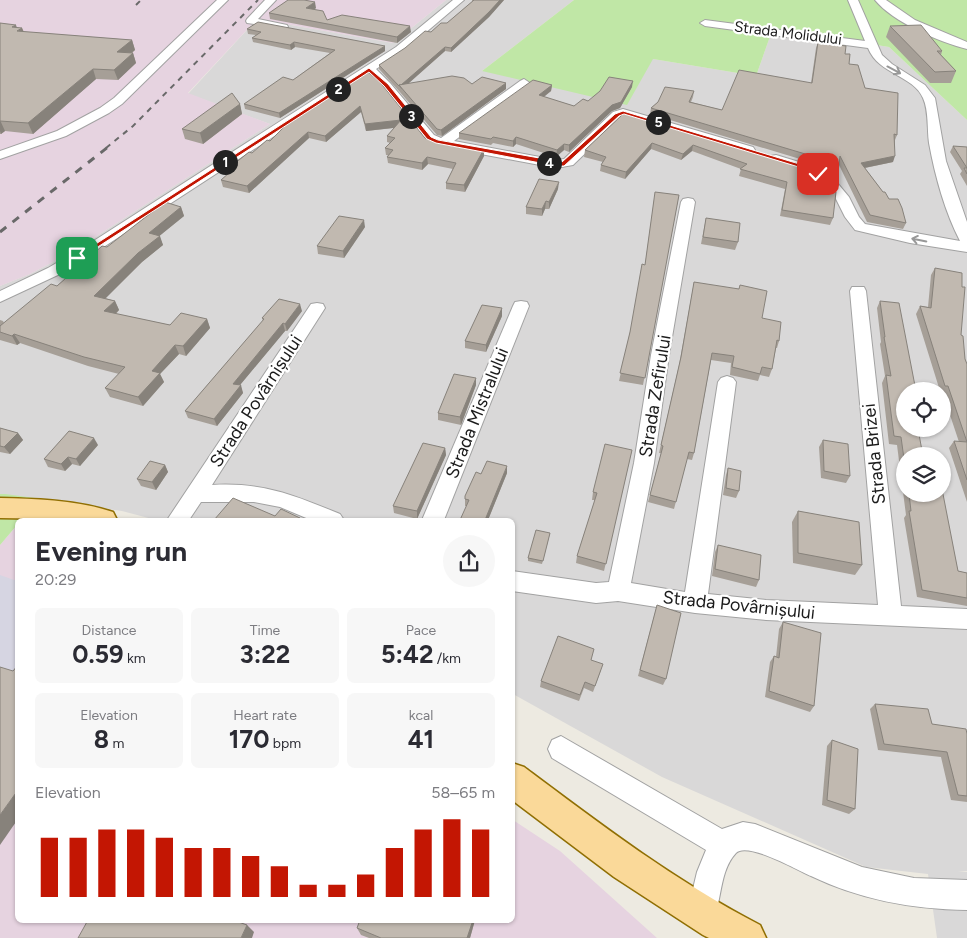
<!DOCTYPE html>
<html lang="en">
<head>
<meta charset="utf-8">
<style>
	:root { --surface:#fff; --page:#f7f7f7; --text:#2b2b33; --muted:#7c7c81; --accent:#c31603 }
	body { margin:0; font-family:Figtree,sans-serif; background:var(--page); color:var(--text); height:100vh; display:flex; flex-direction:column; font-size:19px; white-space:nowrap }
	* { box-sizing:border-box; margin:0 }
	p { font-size:16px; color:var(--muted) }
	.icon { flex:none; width:28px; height:28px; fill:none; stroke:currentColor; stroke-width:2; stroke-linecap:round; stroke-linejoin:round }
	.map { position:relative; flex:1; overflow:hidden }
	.sheet { position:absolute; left:15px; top:518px; width:500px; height:405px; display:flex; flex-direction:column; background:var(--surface); border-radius:8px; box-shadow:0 1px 4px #0004 }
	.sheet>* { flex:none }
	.tools { position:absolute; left:896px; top:382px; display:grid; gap:10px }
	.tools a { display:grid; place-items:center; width:55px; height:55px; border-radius:50%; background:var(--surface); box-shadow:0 1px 4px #0004; font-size:25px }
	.pin { position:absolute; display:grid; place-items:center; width:42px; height:42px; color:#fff; margin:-21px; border-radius:10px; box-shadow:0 2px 8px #0006 }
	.km { position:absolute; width:25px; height:25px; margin:-12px; border-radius:50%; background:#222; color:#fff; font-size:14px; line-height:25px; text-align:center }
	.round { display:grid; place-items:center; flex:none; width:52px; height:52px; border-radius:26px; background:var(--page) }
	.head { display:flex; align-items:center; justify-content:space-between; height:85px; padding:0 20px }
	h1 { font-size:28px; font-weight:700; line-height:38px }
	.metrics { display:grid; grid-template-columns:repeat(3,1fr); gap:8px; height:85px; padding:5px 20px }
	.metrics div { display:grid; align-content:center; border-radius:8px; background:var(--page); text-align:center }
	.metrics b { font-size:25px; font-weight:700 }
	.metrics small { font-size:14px; font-weight:400 }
	.metrics p { font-size:14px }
	.chart { height:140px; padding:10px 20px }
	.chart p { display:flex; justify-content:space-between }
	.chart svg { width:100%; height:90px; margin-top:5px; stroke:var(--accent); stroke-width:6 }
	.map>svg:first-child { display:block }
	.residential { fill:#d9d8d8; fill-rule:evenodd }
	.industrial { fill:#e6d3e0 }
	.grass { fill:#c0e7a6 }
	.plaza { fill:#d6d5e2 }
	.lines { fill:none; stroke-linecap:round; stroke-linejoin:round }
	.minor-casing { stroke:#a2a2a2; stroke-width:2 }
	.major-casing { stroke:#906f03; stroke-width:3 }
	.minor { fill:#fff; fill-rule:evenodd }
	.major { fill:#fad999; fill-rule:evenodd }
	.rail-far1 { stroke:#696969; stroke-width:2; stroke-dasharray:5.5 5.5; stroke-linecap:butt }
	.rail { stroke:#696969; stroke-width:3; stroke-dasharray:8 8; stroke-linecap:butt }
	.wall { fill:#a69f97 }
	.shaded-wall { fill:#87827b }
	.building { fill:#c1b9b0; stroke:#87827b }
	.oneway { stroke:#989898 }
	.route { fill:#c31603; stroke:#fff }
	.labels { text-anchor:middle; stroke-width:4.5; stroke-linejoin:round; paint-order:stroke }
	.far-street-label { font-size:15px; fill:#1b1b1b; stroke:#fff }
	.street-label { font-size:18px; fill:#1b1b1b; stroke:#fff }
</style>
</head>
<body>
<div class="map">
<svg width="967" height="938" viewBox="0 0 967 938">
	<rect width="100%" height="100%" fill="#edeae1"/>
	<path class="residential" d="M446,0H574L482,71L653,59L756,76L773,28L889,47L967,120V871L958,872H967V938H937L928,874L866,867L662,777L513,694L512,520H156L122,511L0,494V286L30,274L72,252L270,124L188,94L257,19L393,43ZM905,391H942V429H905ZM905,456H942V494H905Z"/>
	<g class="industrial">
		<polygon points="0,0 446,0 393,43 257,19 188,93 270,124 72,252 30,274 0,286"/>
		<polygon points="17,525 18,920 512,920 513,820 560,851 657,938 0,938 0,545"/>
	</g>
	<g class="grass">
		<polygon points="574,0 967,0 967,120 889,47 773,28 756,76 653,59 627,105 482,71"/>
		<polygon points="0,494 5,494 65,502 55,520 18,520 17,525 0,545"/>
	</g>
	<polygon class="plaza" points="0,575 17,581 18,678 0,674"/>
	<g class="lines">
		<defs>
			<g id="minor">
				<polygon points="217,0 228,0 122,104 109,113 66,136 0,159 0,151 57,131 100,108 114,98"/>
				<polygon points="265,0 276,0 258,19 287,25 288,27 287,29 247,23 246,21 247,19"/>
				<polygon points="453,0 464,0 404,51 376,69 390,83 434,135 441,138 520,81 524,79 530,83 528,85 454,141 556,160 564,159 613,112 623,109 753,147 755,150 748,154 743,153 623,117 573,165 556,168 443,147 424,141 382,87 368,75 102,248 60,274 0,302 0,291 48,268 92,242 396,47"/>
				<path d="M848,0H858L882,55L892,64L925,85L935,98L946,161L967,222V252L910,243L855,230L845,217L835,197L825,185L808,175L771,162L769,159L771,156L776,155L809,165L834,179L849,197L859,217L865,224L960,241C945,212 935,176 929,143C927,129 929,111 923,98C913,75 879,75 868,48L705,26L700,23L705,20L865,41Z"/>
				<path d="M875,0H886L915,20L967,42V49C939,42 893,22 875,0Z"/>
				<polygon points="688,198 693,199 695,202 669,355 654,463 631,583 685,592 718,382 721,378 727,376 733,378 736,382 708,594 766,600 878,605 850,291 852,287 864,287 866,291 901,606 967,609 967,629 766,620 695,613 618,601 596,603 512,591 512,571 596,583 609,582 634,463 651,355 681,202 683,199"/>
				<polygon points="521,301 527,302 529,306 444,520 422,520 513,306 515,302"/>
				<path d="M317,303L323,304L325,308L212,485C263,482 294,495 340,514L344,520H311L280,507L254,502H201L189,520H167L311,304Z"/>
				<path d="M561,736L722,829L743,822L755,824L862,867L914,878L967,880V910C912,909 861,900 811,876C799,871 747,841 736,853C719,871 722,902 712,924L702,929L692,924L687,914L697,872L706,850L552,758L548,749L552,740Z"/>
			</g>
			<g id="major">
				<path d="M0,498C38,499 77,500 113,512L117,520L0,518Z"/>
				<path d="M512,763L524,767C600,824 675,881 760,925L766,938H709L703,935L614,877L512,800Z"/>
			</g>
		</defs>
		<use href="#minor" class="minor-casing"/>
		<use href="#major" class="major-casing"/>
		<use href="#minor" class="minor"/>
		<use href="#major" class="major"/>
		<g class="rail-far1">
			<polyline points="136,5 141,0"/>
			<polyline points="106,148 133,126 258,0"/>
		</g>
		<polyline class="rail" points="0,232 108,147"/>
	</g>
	<g class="wall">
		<polygon points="472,0 504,0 489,17 451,52 445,51 408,84 472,84 506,89 442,136 437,135 399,91 379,69 379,65 447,23 473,1 472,1"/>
		<polygon points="316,8 314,10 327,20 411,32 397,43 270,19 269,13"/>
		<polygon points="0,23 17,28 22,28 24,32 132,40 135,50 132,53 133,53 136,63 118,80 96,79 33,134 5,131 1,134 0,134"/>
		<polygon points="890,26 942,51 941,55 956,71 951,83 930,83 886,37"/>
		<polygon points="247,29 385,51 280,118 245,109 244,104 293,80 330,53 295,47 291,50 253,42 252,38 256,35 248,34"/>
		<polygon points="818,42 845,54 849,64 897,135 895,140 893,162 865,168 906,223 903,229 867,222 839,165 838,173 835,179 810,162 650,114 651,108 658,102 694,91 693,97 691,102 722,110 811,83 816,48"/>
		<polygon points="367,71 425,138 484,156 465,192 446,189 446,183 453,169 428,164 422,170 388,163 387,157 388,155 386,155 385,148 390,143 387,142 387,136 394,128 366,131 361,112 326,142 309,138 249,193 223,187 221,180 235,168 234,164 252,153"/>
		<polygon points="552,85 551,91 544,97 574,106 588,101 632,87 620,108 612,111 569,152 564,150 556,157 516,144 513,147 493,143 491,145 459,139 459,133"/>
		<polygon points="240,104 242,114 203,144 185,139 182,129"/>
		<polygon points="623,114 800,166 833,218 830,225 780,216 785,189 739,176 741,169 692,151 681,160 651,149 625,179 600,171 601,165 603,162 584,157 585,150"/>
		<polygon points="953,146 967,147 967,186 960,174 962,171 950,152"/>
		<polygon points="558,189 549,209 545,209 542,216 526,214 526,207"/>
		<polygon points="679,195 643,385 619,381 645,265 654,200"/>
		<polygon points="181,207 184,216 159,236 163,245 142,262 105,298 115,301 119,310 116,314 170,325 207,319 210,328 186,356 179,354 160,374 164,382 143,406 110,397 105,388 119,374 88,366 20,343 17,345 0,340 0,320 3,321 4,323 57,286 107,247"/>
		<polygon points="706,218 738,242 735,250 701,244"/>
		<polygon points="365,227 344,258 318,254 317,246"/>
		<polygon points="935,268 961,335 965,359 967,364 967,502 949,448 954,441 959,442 943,394 942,394 942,391 940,391 916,314 920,306 928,307 931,275"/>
		<polygon points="694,282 762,318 779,341 777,348 776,348 772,369 769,377 760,375 758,381 730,375 731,363 711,360 694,453 692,460 687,459 674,509 648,502 661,453 659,453 679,365"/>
		<polygon points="880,301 905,391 905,494 942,494 958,571 967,573 967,606 917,597 904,518 906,515 897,445 889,444 882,383 885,376 880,344 881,342 877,308"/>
		<polygon points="502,308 502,316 486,352 465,348 465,341"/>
		<polygon points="302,311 287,331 285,331 240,385 243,393 217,426 188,418 185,411 263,321 262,318"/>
		<polygon points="476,378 476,385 461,425 438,420 438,413"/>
		<polygon points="0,428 18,433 23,440 10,454 0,452"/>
		<polygon points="823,440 850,476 846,483 821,478 819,447"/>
		<polygon points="98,445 80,466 72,464 65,471 48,467 44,459"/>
		<polygon points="445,448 446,455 417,519 394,513 393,506"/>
		<polygon points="632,450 604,571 576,563 577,556 595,500 592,500 593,492"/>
		<polygon points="165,465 168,472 156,490 141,486 137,479"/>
		<polygon points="728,468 739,491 736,498 723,495 726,475"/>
		<polygon points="507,473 488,520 460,520 467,506 465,506 465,499 481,474"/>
		<polygon points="798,511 862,565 855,575 793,563 792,522"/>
		<polygon points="550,533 542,564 528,561 528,558"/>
		<polygon points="718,545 759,580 756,587 712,576 715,552"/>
		<polygon points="657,605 666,679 663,685 638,676"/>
		<polygon points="783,622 814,706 810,712 765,697 770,662 774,656 776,657 779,629"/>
		<polygon points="591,660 601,670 593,692 584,688 579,701 540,687 541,681"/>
		<polygon points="875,704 932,724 967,734 967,802 951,800 941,757 878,750 870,709"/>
		<polygon points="832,740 855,809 849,814 822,805 827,746"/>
		<polygon points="360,920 475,920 470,938 369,938 361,935 357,928"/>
	</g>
	<g class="shaded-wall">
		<polygon points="500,0 504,0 489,17 451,52 451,48"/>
		<polygon points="315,2 316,8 307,14 306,8"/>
		<polygon points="16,25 18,31 22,28 26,38 12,27"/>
		<polygon points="410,26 411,32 397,43 397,37"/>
		<polygon points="132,40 135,50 120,61 117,52"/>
		<polygon points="294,42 295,47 291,50 290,45"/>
		<polygon points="385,46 385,51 280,118 279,113"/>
		<polygon points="445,47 445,51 402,89 399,86"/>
		<polygon points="133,53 136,63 118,80 114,70"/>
		<polygon points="93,69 96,79 33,134 28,123"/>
		<polygon points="633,81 632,87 620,108 612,111 569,152 569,145"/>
		<polygon points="506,83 506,89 442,136 441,130"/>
		<polygon points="552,85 551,91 538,101 539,95"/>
		<polygon points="240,104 242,114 203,144 200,133"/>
		<polygon points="360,106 361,112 326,142 325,136"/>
		<polygon points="0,120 5,131 1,134 0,131"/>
		<polygon points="401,120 401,127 366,131 365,124"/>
		<polygon points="308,132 309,138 249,193 247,186"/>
		<polygon points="516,137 516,144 513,147 513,141"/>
		<polygon points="652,143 651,149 625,179 626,172"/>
		<polygon points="564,144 564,150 556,157 557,150"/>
		<polygon points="693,145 692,151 681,160 683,154"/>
		<polygon points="484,149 484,156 465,192 464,185"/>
		<polygon points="895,156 893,162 859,169 861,163"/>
		<polygon points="427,157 428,164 422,170 422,163"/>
		<polygon points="559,182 558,189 549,209 549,202"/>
		<polygon points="546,201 545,209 542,216 542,209"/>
		<polygon points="181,207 184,216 152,242 149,233"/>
		<polygon points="364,220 365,227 344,258 343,251"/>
		<polygon points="160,236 163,245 142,262 99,305 94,296 138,253"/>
		<polygon points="115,301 119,310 109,320 104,311"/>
		<polygon points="300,304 302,311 287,331 285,324"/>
		<polygon points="502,308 502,316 486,352 486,345"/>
		<polygon points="207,319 210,328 186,356 183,346"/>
		<polygon points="283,323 285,331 235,391 233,384"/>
		<polygon points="14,334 20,343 17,345 12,336"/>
		<polygon points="175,345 179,354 160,374 164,382 143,406 138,397 152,371"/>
		<polygon points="476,378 476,385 461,425 460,417"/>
		<polygon points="241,385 243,393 217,426 214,419"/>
		<polygon points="18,433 23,440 10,454 4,447"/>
		<polygon points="94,438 98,445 80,466 76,459"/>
		<polygon points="445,448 446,455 417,519 417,511"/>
		<polygon points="68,457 72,464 65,471 61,464"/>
		<polygon points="165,465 168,472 156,490 152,482"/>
		<polygon points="507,466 507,473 488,520 485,520"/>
		<polygon points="18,790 18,819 0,845 0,815"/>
		<polygon points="473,920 475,920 470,938 467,938"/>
		<polygon points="247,925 254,932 252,938 241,938"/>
	</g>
	<g class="building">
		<polygon points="288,0 304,0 315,2 306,8 323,11 327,20 342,15 410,26 397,37 269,13"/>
		<polygon points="474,0 500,0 489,12 451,48 445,47 401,85 399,85 399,86 379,65 405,48 425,31 431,32 441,23 447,23"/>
		<polygon points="258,22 385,46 279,113 244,104 283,77 293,80 335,50 294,42 290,45 252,38 261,32 247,29"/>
		<polygon points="0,23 16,25 12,27 22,28 17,31 132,40 117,52 133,53 114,70 93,69 28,123 0,121"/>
		<polygon points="921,25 942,51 937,51 956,71 935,72 890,26"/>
		<polygon points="818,42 846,46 845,54 850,54 849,64 858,65 865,88 898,93 897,135 894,134 895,156 861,163 883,192 885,192 889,199 898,199 902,208 906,223 870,215 840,156 838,173 812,156 651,108 658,102 665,87 694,91 689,102 722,110 739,70 812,83"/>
		<polygon points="367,71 380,82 425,138 484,149 464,185 446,183 456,163 427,157 422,163 387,157 393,150 385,148 395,138 387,136 401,120 365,124 360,106 325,136 308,132 247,186 221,180 238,165 234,164 249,152 252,153 267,140 270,141 290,121"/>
		<polygon points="452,76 464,78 472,84 482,77 506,83 441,130 437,129 399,85"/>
		<polygon points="609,77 633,81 621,102 612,105 569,145 564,144 557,150 516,137 513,141 493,137 491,139 459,133 533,80 552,85 539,95 574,106 583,99 588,101 600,91"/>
		<polygon points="232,93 240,104 200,133 182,129"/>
		<polygon points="627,113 800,166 830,185 836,192 833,218 782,210 787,182 740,169 747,164 693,145 683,154 652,143 626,172 601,165 606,157 585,150 623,114"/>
		<polygon points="953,146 967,147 967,174 964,168 967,168"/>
		<polygon points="539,179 559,182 549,202 546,201 542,209 526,207"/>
		<polygon points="655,192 679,195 645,378 620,373 630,332 642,264 645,265"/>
		<polygon points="165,202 181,207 149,233 160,236 138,253 94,296 115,301 104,311 170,325 181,313 207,319 183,346 175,345 152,371 160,373 138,397 105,388 125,367 84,357 14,334 12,336 0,332 0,326 51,284 57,286 102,246 107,247"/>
		<polygon points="339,216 364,220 343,251 317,246"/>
		<polygon points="706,218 740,223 738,242 703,237"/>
		<polygon points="935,268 962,273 962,287 965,287 961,335 963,336 965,359 967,364 967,480 954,441 967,442 948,386 945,386 920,306 931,308"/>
		<polygon points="694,282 739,289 740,285 767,291 762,318 781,322 779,341 777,340 772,369 762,367 760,374 732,367 734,356 712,353 694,453 689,452 676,502 650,495 663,446 661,445 681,357"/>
		<polygon points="279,299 300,304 285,324 283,323 233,384 241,385 214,419 185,411 264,319 262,318"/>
		<polygon points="880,301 899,303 916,391 905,391 905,429 918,429 923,456 905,456 905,466 901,437 894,436 886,375 891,376 884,337 885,337"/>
		<polygon points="482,305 502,308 486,345 465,341"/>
		<polygon points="454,374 476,378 460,417 438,413"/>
		<polygon points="0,428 18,433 4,447 0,446"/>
		<polygon points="69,431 94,438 76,459 68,457 61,464 44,459"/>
		<polygon points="823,440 848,444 850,476 824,471"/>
		<polygon points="423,443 445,448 417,511 393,506"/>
		<polygon points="605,444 632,450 606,564 577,556 597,493 593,492"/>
		<polygon points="150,461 165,465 152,482 137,479"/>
		<polygon points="487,461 507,466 485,520 460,520 469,500 465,499 465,496 476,472 481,474"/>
		<polygon points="728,468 741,471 739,491 726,488"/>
		<polygon points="942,489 958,571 967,573 967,598 922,590 909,511 911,511 909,494 942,494"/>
		<polygon points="233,498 275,516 281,509 300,518 299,520 214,520"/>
		<polygon points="798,511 859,522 862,565 798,553"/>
		<polygon points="536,530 550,533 543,561 528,558"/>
		<polygon points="718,545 761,555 759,580 715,569"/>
		<polygon points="657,605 681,613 666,679 640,670"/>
		<polygon points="783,622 821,633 814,706 769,691 774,656 779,658"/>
		<polygon points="558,636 594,649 591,660 603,664 595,686 585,682 580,695 541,681"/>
		<polygon points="18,665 18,790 0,815 0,667 13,671"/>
		<polygon points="875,704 928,709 932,724 966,729 967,734 967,796 958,795 947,752 884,744"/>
		<polygon points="832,740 858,749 855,809 827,800"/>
		<polygon points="88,920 233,920 247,925 241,938 78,938"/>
		<polygon points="360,920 473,920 467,938 381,938 357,928"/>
	</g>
	<defs><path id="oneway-shaft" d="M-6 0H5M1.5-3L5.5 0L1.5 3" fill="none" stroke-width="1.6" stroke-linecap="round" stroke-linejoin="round" transform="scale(1.25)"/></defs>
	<g class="oneway">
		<use href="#oneway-shaft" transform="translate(894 70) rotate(28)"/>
		<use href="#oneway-shaft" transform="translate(919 240) rotate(-169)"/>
	</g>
	<polygon class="route" points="369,68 388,84 431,137 438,140 562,162 615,114 623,111 806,166 821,174 816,175 802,168 624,114 619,116 564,166 556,166 436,143 427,139 384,86 369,72 79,259 74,258"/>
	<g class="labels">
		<g class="far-street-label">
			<text transform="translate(788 33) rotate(7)" y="5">Strada Molidului</text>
		</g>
		<g class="street-label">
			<text transform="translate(655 396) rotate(-81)" y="6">Strada Zefirului</text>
			<text transform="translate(256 401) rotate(-57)" y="6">Strada Povârnișului</text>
			<text transform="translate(477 413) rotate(-68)" y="6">Strada Mistralului</text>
			<text transform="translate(874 454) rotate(-96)" y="6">Strada Brizei</text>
			<text transform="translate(739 605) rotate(6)" y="6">Strada Povârnișului</text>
		</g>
	</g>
</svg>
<div class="tools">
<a><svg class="icon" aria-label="locate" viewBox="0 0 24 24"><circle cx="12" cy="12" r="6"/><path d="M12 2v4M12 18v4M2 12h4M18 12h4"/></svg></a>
<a><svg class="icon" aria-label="layers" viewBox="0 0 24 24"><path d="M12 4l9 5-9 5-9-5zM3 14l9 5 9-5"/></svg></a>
</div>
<div class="pin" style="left:77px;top:258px;background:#1e9e55"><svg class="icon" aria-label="arrive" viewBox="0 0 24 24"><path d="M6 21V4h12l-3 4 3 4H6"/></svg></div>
<div class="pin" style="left:818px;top:174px;background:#d93025"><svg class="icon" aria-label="check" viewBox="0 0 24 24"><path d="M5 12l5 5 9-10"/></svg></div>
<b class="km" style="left:225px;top:162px">1</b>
<b class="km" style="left:338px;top:89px">2</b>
<b class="km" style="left:411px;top:116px">3</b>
<b class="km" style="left:549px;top:163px">4</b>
<b class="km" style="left:658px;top:122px">5</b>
<section class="sheet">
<div class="head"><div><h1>Evening run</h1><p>20:29</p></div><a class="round"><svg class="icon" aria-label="share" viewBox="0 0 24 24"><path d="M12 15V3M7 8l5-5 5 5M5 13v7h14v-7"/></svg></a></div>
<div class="metrics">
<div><p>Distance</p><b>0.59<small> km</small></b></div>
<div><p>Time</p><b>3:22</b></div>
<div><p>Pace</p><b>5:42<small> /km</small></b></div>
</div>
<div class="metrics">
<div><p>Elevation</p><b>8<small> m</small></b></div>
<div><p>Heart rate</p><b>170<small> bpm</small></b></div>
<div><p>kcal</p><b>41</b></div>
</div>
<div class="chart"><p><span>Elevation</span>58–65 m</p>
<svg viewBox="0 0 160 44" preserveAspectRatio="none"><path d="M5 44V15M15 44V15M25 44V11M35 44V11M45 44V15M55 44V20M65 44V20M75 44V24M85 44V29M95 44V38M105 44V38M115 44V33M125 44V20M135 44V11M145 44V6M155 44V11"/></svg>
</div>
</section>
</div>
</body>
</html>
